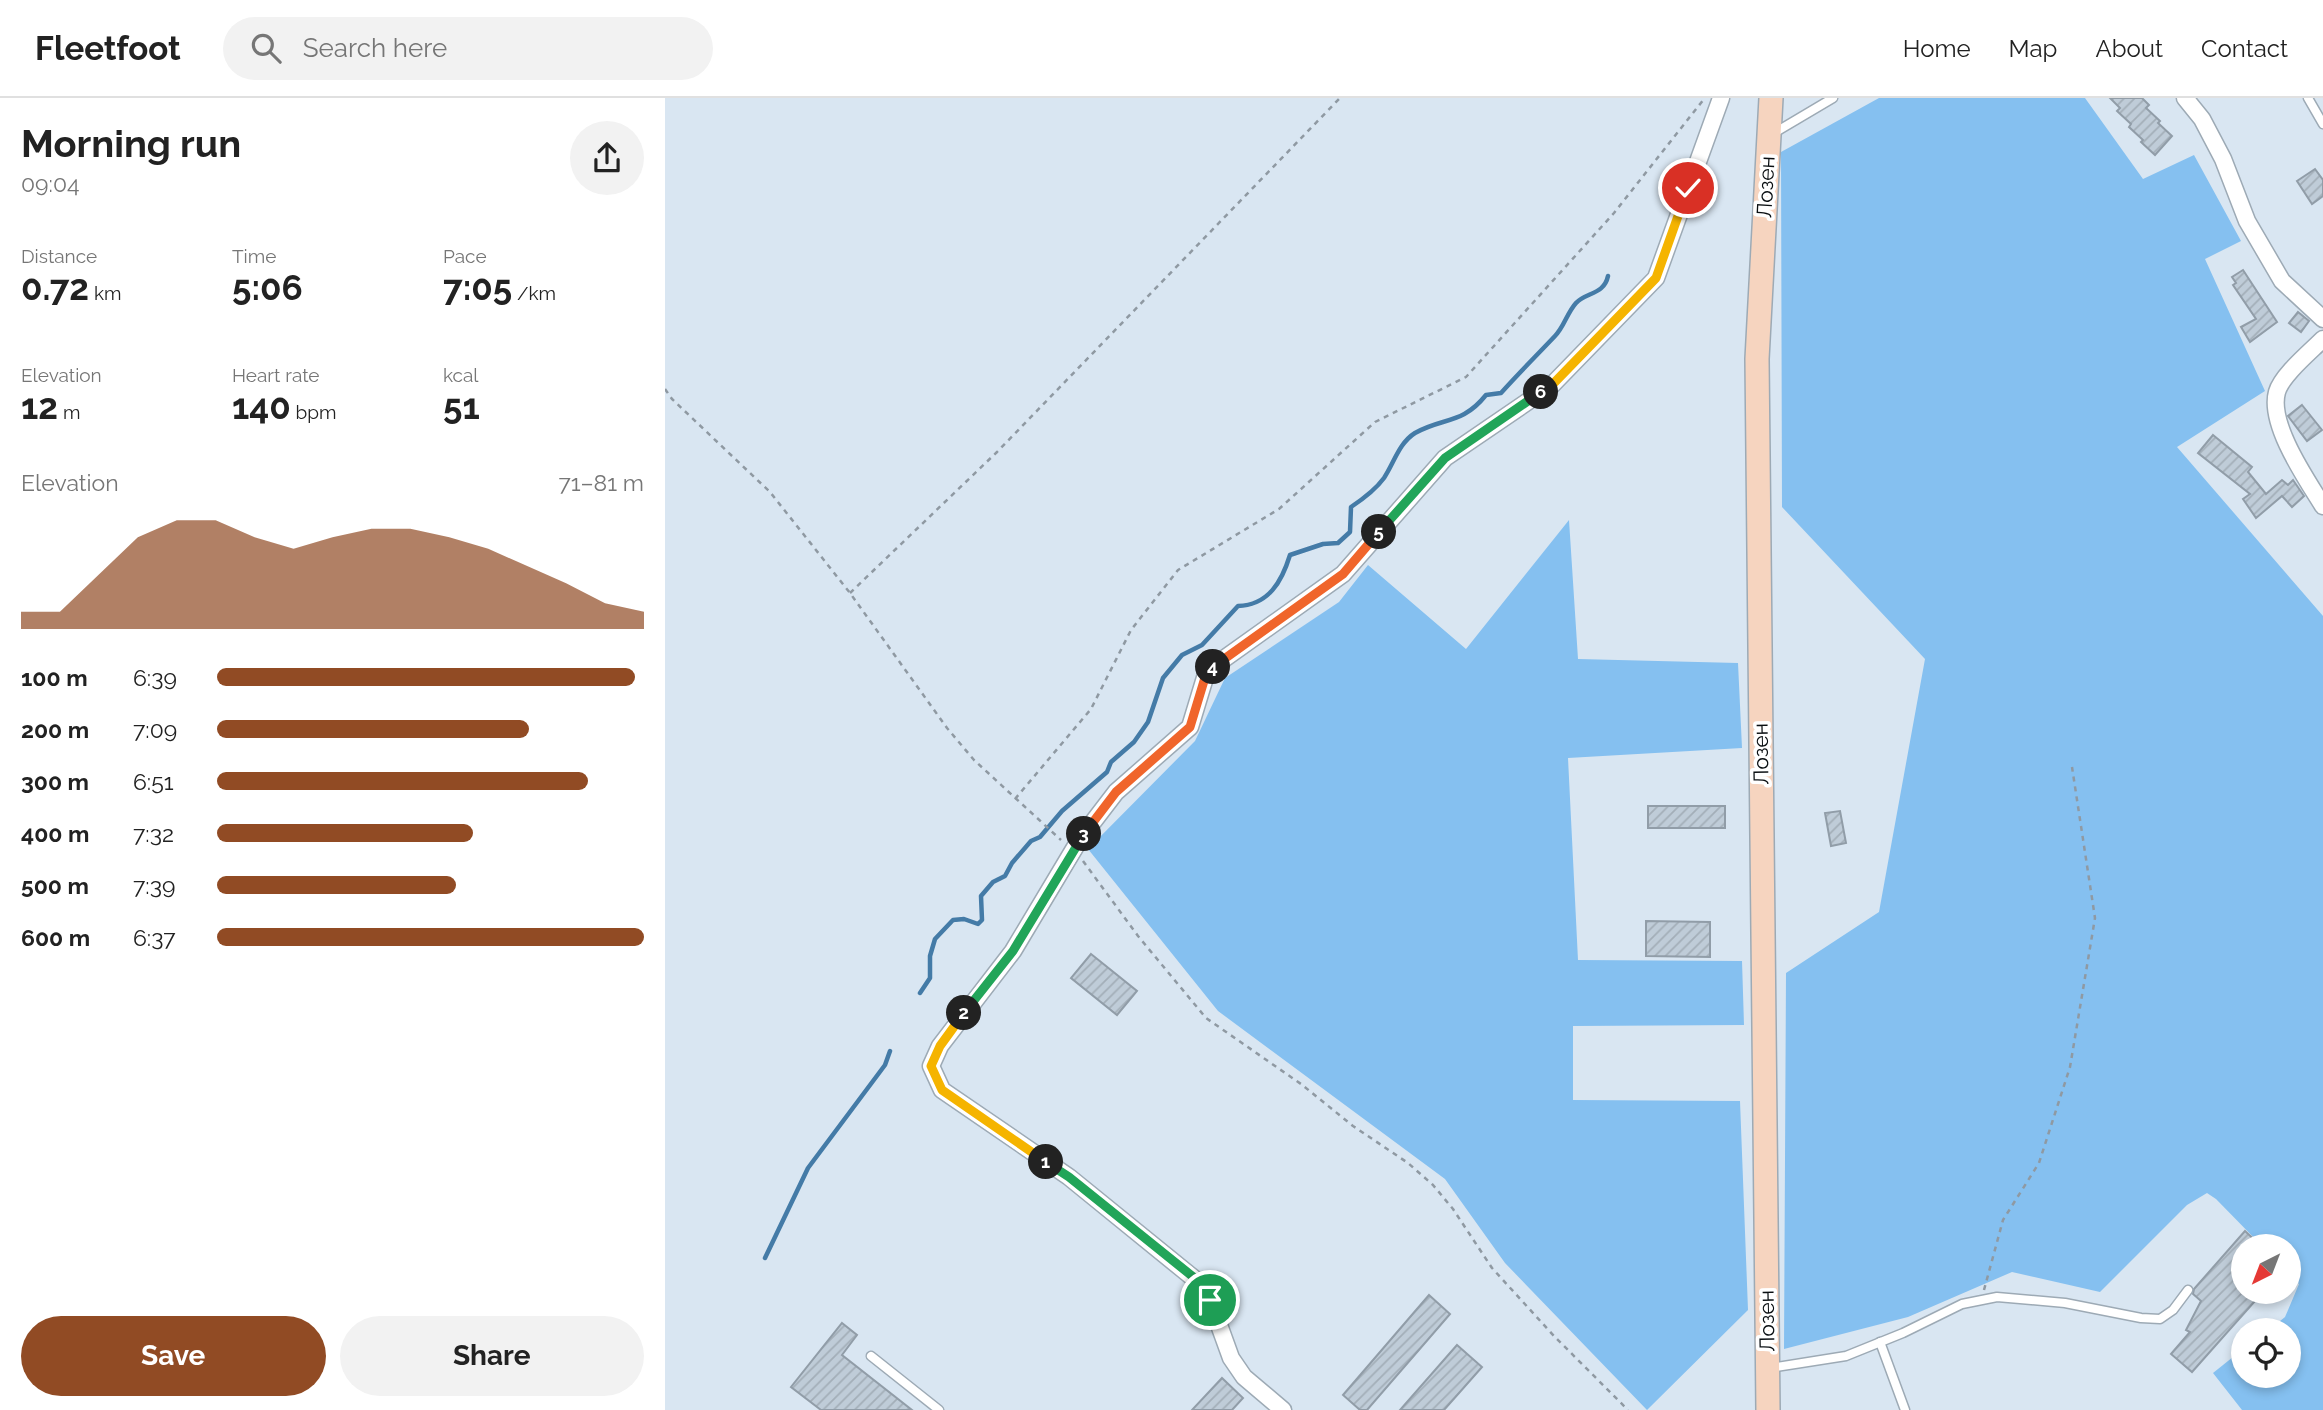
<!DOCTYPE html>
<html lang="en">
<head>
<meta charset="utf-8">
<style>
	:root { --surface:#fff; --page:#f2f2f2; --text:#222; --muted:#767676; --line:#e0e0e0; --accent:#914b24 }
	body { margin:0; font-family:Raleway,sans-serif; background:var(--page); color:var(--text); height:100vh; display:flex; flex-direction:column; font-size:26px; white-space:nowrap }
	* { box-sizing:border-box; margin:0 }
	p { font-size:23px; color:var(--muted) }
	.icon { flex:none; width:38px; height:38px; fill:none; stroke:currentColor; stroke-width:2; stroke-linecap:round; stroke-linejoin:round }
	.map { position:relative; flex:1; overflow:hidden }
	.sheet { display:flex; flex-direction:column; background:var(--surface); width:665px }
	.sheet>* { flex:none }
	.needle { width:46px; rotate:222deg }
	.tools { position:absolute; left:1566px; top:1136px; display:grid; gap:14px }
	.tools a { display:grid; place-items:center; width:70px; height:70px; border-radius:50%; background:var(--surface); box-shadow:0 4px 10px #0003; font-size:35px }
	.pin { position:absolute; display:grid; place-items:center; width:60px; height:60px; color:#fff; margin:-30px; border:4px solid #fff; border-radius:50%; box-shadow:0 2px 7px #0007 }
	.km { position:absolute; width:35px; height:35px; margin:-18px; border-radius:50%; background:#222; color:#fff; font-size:19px; line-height:35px; text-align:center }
	.round { display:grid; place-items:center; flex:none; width:74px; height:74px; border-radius:37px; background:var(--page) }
	.overview { display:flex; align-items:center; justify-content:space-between; height:119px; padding:0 21px }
	h1 { font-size:38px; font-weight:700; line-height:52px }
	.figures { display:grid; grid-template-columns:repeat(3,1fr); gap:10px; height:119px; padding:7px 21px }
	.figures div { display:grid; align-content:center }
	.figures b { font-size:35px; font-weight:700 }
	.figures small { font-size:19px; font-weight:400 }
	.figures p { font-size:19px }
	.chart { height:196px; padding:14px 21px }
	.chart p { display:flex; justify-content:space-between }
	.chart svg { width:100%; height:126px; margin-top:7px; fill:var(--accent); opacity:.7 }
	.button { display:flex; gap:14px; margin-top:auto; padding:14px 21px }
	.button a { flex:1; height:80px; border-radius:42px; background:var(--accent); color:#fff; font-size:28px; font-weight:700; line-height:80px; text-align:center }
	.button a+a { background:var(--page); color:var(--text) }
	ul { padding:0 21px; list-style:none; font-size:23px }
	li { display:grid; grid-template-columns:112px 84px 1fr; align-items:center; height:52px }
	li i { height:18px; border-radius:9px; background:var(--accent) }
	header { display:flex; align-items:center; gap:42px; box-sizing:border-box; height:98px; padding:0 35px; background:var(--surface); border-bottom:2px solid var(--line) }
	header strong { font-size:33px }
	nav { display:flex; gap:38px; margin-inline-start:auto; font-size:24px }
	.search { width:490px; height:63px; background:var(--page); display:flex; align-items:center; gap:18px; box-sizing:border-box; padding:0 24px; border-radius:38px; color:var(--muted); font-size:26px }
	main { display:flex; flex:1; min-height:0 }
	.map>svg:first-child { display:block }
	.grass { fill:#85c0f0 }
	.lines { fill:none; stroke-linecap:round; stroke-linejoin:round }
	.stream { stroke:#447ba7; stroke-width:4.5 }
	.building { fill:url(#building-hatch); stroke:#919da8; stroke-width:2 }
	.lane-casing { stroke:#9daab5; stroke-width:11 }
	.street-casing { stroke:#9daab5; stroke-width:19 }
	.secondary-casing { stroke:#9daab5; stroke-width:26 }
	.path { stroke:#8f99a2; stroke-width:2.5; stroke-dasharray:5 5; stroke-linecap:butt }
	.lane { stroke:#fff; stroke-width:8 }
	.street { stroke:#fff; stroke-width:16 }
	.secondary { stroke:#f6d4bf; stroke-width:23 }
	.split-1-casing { stroke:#fff; stroke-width:14 }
	.split-2-casing { stroke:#fff; stroke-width:14 }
	.split-3-casing { stroke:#fff; stroke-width:14 }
	.split-4-casing { stroke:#fff; stroke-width:14 }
	.split-5-casing { stroke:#fff; stroke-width:14 }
	.split-6-casing { stroke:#fff; stroke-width:14 }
	.split-7-casing { stroke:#fff; stroke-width:14 }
	.split-1 { stroke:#22a559; stroke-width:9 }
	.split-2 { stroke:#f5b400; stroke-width:9 }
	.split-3 { stroke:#22a559; stroke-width:9 }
	.split-4 { stroke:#f0652b; stroke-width:9 }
	.split-5 { stroke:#f0652b; stroke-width:9 }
	.split-6 { stroke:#22a559; stroke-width:9 }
	.split-7 { stroke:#f5b400; stroke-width:9 }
	.labels { text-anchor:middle; stroke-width:7; stroke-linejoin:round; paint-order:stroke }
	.street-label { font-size:21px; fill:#090e11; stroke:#fff }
</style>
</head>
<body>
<header>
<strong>Fleetfoot</strong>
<div class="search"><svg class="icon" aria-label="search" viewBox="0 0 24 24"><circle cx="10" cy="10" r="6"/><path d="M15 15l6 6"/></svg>Search here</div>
<nav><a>Home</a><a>Map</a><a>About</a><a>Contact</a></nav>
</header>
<main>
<section class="sheet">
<div class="overview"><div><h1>Morning run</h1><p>09:04</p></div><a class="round"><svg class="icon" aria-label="share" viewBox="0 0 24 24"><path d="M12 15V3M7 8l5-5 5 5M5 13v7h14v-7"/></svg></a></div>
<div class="figures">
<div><p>Distance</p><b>0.72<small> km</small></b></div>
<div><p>Time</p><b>5:06</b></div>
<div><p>Pace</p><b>7:05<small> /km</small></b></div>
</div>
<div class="figures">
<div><p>Elevation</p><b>12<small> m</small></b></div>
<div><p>Heart rate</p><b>140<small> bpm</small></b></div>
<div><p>kcal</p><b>51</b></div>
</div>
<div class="chart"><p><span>Elevation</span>71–81 m</p>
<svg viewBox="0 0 160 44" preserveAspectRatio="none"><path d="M0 44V38L10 38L20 25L30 12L40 6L50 6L60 12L70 16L80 12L90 9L100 9L110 12L120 16L130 22L140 28L150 35L160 38V44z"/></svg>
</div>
<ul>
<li><b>100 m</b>6:39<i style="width:98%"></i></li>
<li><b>200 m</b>7:09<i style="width:73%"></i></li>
<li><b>300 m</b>6:51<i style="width:87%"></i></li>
<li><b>400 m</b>7:32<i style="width:60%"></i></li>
<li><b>500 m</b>7:39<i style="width:56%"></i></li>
<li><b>600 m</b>6:37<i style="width:100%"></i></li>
</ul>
<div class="button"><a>Save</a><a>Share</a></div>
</section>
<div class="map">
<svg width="1658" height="1312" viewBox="0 0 1658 1312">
	<defs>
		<pattern id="building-hatch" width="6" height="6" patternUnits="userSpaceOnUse" patternTransform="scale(1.75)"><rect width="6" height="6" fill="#bfccd8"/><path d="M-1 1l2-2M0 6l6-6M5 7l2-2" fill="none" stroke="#a3aeb8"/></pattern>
	</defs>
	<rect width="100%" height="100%" fill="#d9e6f2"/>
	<g class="grass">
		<polygon points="1214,0 1420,0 1478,81 1529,57 1576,143 1540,161 1600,293 1512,349 1658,518 1658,1312 1577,1312 1548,1275 1578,1251 1578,1278 1624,1278 1624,1232 1604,1232 1620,1219 1634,1186 1624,1176 1624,1148 1597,1148 1551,1101 1542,1095 1522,1107 1435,1194 1347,1174 1243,1219 1119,1251 1121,875 1214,814 1260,561 1117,409 1116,54"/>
		<polygon points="904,422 913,561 1073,565 1077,650 903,660 913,862 1077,863 1079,927 908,928 908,1002 1075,1003 1083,1212 982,1312 840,1165 780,1081 553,913 423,751 530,643 560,580 674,504 703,467 801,551"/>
	</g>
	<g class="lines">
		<g class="stream">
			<path d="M255,895L265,880V858L270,841L288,822L299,821L313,826L317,822L316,798L328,784L340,778L347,765L366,743L375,739L397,713L442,674L446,664L469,644L483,624L498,580L517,557L537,547L573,508C604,507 617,483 625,457L658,446L673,445L685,434L686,409C698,401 711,391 719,380C729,365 734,345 750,335C778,319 797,327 821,297L836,295C854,275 872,257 890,238C899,229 902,215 911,205C921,194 939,197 943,178"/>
			<polyline points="100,1160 143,1070 220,967 225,953"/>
		</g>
	</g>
	<g class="building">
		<polygon points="1445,0 1477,0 1484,7 1481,10 1495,23 1493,25 1507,38 1490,57 1476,44 1478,42 1464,29 1466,26 1452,13 1455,10"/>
		<polygon points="1650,71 1658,82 1658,98 1647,106 1632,83"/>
		<polygon points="1578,172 1612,224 1585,244 1576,229 1591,221 1568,187 1571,185 1567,179"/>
		<polygon points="1633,214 1644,223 1636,234 1624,225"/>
		<polygon points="1637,307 1657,332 1642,343 1623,318"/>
		<polygon points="1548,337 1587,369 1583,374 1601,396 1617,382 1623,387 1628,382 1639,398 1627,409 1617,398 1591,420 1578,401 1585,396 1533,355"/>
		<rect x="983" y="708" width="77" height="22"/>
		<polygon points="1175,713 1181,745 1166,748 1160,715"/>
		<polygon points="981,823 1045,824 1045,859 981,858"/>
		<polygon points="426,856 472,893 452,917 406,880"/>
		<polygon points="1580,1133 1596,1148 1578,1148 1578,1194 1598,1194 1527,1274 1506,1256 1525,1234 1521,1232 1536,1203 1528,1196 1529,1191"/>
		<polygon points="764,1197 785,1216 702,1312 695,1312 678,1297"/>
		<polygon points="177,1225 192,1237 177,1257 247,1312 156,1312 126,1289"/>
		<polygon points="792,1247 817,1269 779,1312 735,1312"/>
		<polygon points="557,1280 578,1300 567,1312 527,1312"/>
	</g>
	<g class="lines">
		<defs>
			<g id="lane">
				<polyline points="1643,0 1658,26"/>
				<polyline points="1109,35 1168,0"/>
				<polyline points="1215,1244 1240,1312"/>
				<polyline points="206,1258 274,1312"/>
				<polyline points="1105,1270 1181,1258 1238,1235 1297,1206 1332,1199 1400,1205 1476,1220 1495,1221 1508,1212 1523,1192"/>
			</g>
			<g id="street">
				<polyline points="1520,0 1537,21 1558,61 1582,123 1617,183 1658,221"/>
				<path d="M1658,241C1645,254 1617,277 1612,294C1603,326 1642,382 1658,408"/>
				<polyline points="618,1312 579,1279 566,1260 545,1202 532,1183 404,1079 277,992 266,968 275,948 348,853 415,741 451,694 525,629 542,573 678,476 780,360 887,287 991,180 1056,0"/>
			</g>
			<polyline id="secondary" points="1103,1312 1092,261 1106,0"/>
		</defs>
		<use href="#lane" class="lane-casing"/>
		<use href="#street" class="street-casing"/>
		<use href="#secondary" class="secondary-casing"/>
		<g class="path">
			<polyline points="0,291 7,301 105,394 185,495 282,630 309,662 396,742"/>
			<polyline points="185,495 332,354 675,0"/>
			<polyline points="350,701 426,611 466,532 513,472 614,411 710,324 801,279 949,115 1039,1"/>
			<polyline points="418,763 473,838 541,920 636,986 688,1028 743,1065 768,1087 788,1111 827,1170 889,1238 963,1312"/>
			<polyline points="1319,1192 1338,1122 1374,1065 1405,969 1430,820 1407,669"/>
		</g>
		<use href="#lane" class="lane"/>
		<use href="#street" class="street"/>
		<use href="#secondary" class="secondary"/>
	</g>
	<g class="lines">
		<defs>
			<polyline id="split-1" points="381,1064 404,1079 532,1182 545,1202"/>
			<polyline id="split-2" points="299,915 275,948 266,968 277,992 381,1064"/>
			<polyline id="split-3" points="299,915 348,853 419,736"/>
			<polyline id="split-4" points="419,736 451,694 525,629 542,573 548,569"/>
			<polyline id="split-5" points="548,569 678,476 714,434"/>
			<polyline id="split-6" points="714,434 780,360 876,294"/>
			<polyline id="split-7" points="876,294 887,287 991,180 1023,90"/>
		</defs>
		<use href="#split-1" class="split-1-casing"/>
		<use href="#split-2" class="split-2-casing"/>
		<use href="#split-3" class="split-3-casing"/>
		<use href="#split-4" class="split-4-casing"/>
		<use href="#split-5" class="split-5-casing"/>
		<use href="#split-6" class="split-6-casing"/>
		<use href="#split-7" class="split-7-casing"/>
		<use href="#split-1" class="split-1"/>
		<use href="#split-2" class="split-2"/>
		<use href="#split-3" class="split-3"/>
		<use href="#split-4" class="split-4"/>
		<use href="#split-5" class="split-5"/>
		<use href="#split-6" class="split-6"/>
		<use href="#split-7" class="split-7"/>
	</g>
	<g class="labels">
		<g class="street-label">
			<text transform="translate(1101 89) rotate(-87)" y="7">Лозен</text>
			<text transform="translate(1096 656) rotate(-91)" y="7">Лозен</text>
			<text transform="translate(1102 1223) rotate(-91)" y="7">Лозен</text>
		</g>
	</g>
</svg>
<div class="tools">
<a><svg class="needle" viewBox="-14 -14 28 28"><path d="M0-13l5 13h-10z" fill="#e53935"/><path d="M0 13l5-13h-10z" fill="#767676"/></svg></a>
<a><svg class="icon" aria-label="locate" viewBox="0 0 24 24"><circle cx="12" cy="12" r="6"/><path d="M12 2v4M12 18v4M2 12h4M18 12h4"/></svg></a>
</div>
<div class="pin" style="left:545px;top:1202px;background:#1e9e55"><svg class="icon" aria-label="arrive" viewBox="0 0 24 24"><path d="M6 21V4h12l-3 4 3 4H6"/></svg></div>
<div class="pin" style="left:1023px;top:90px;background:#d93025"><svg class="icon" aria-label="check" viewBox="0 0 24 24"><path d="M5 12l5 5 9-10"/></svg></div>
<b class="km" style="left:381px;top:1064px">1</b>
<b class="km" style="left:299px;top:915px">2</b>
<b class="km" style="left:419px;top:736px">3</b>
<b class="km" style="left:548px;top:569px">4</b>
<b class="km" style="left:714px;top:434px">5</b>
<b class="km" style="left:876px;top:294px">6</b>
</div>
</main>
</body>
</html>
